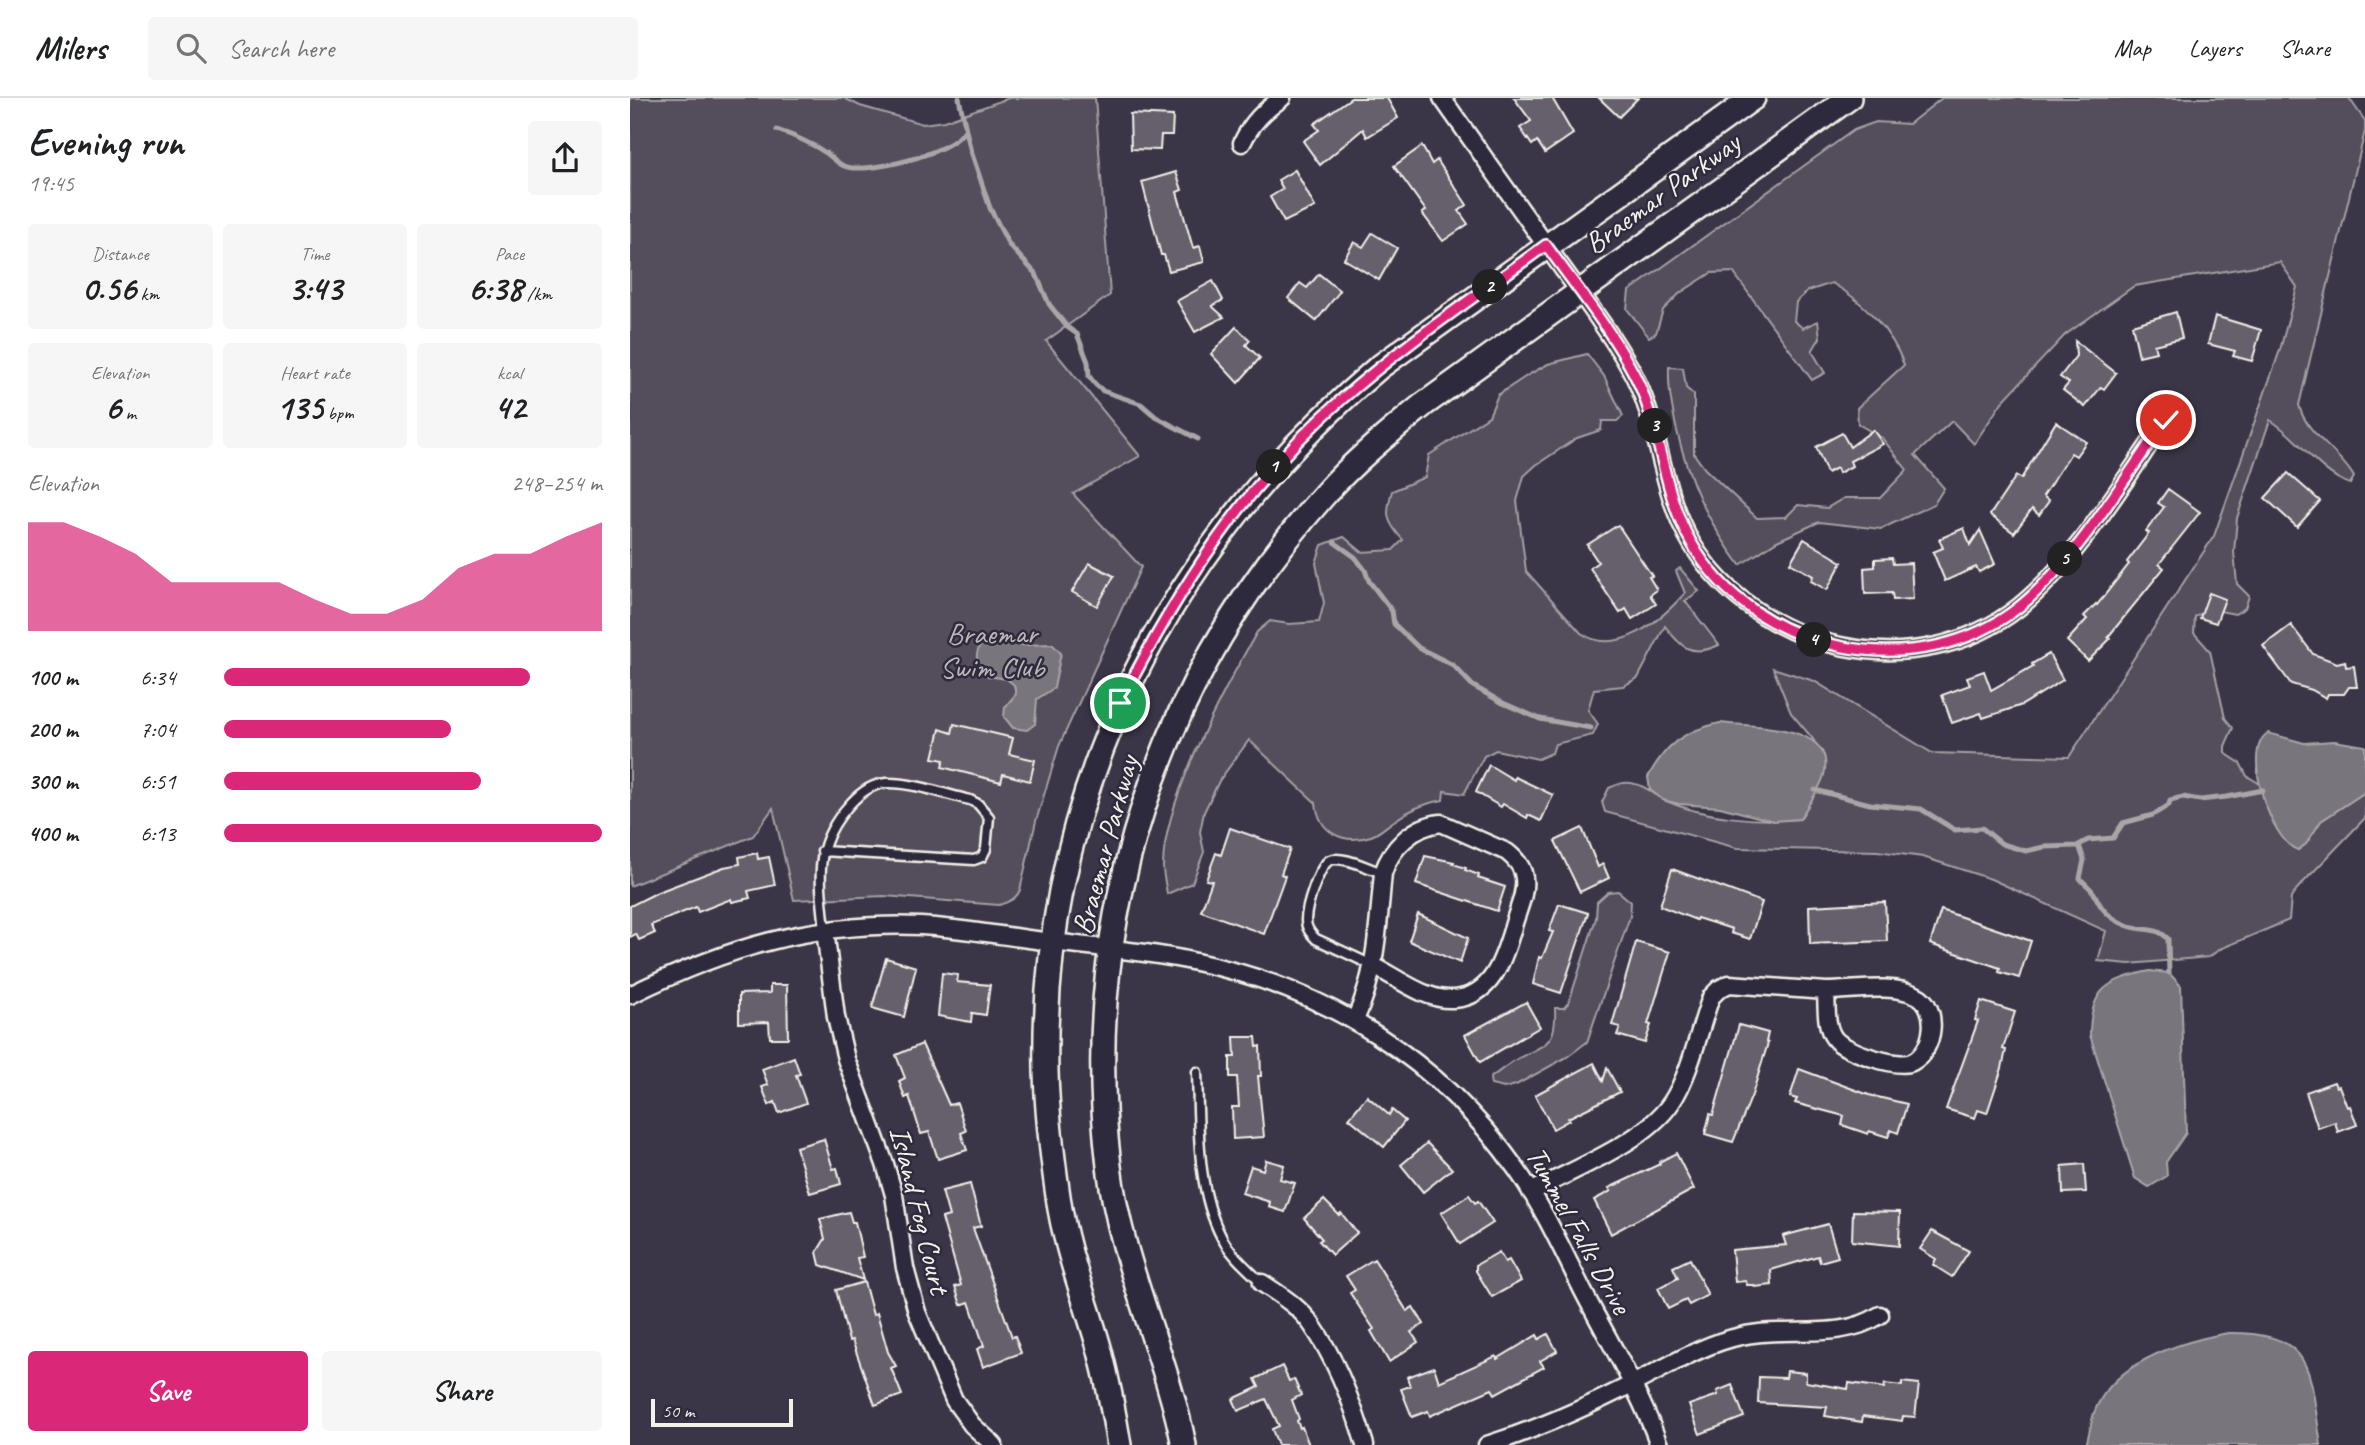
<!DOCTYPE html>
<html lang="en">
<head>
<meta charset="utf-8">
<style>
	:root { --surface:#fff; --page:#f6f6f6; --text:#202124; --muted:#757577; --line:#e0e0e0; --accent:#db2777 }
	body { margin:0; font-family:Caveat,sans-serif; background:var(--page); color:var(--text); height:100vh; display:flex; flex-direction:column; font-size:26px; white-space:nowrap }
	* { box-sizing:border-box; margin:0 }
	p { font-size:23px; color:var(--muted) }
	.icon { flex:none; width:38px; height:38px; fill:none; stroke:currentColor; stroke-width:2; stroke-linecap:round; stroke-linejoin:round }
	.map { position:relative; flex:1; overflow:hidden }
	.details { display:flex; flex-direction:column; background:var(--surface); width:630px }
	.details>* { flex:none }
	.scale { position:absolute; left:21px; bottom:18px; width:142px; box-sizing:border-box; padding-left:7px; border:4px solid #f4f1e8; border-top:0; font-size:19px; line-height:24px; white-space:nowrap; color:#f4f1e8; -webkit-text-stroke:5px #2f2a3d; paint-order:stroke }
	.pin { position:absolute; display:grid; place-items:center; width:60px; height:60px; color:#fff; margin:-30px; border:4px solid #fff; border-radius:50%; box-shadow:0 2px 7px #0007 }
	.km { position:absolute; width:35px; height:35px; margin:-18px; border-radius:50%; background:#222; color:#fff; font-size:19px; line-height:35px; text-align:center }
	.round { display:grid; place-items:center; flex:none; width:74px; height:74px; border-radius:7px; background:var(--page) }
	.head { display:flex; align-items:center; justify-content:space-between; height:119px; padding:0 28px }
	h1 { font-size:38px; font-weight:600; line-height:52px }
	.figures { display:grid; grid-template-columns:repeat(3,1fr); gap:10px; height:119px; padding:7px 28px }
	.figures div { display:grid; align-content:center; border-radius:7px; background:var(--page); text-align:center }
	.figures b { font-size:35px; font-weight:600 }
	.figures small { font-size:19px; font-weight:400 }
	.figures p { font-size:19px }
	.chart { height:196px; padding:14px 28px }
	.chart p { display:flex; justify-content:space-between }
	.chart svg { width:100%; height:126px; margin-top:7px; fill:var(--accent); opacity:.7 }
	.button { display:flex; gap:14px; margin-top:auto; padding:14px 28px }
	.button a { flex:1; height:80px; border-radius:7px; background:var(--accent); color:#fff; font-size:28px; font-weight:600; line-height:80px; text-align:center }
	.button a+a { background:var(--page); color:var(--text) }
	ul { padding:0 28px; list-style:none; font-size:23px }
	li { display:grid; grid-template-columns:112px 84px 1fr; align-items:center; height:52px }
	li i { height:18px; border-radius:9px; background:var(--accent) }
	header { display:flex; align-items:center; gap:42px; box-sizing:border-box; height:98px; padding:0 35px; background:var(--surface); border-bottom:2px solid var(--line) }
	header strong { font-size:33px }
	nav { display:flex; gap:38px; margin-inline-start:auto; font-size:24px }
	.search { width:490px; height:63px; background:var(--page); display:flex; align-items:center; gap:18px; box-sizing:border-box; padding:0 24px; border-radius:7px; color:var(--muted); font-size:26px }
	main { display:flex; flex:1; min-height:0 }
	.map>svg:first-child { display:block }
	.green { fill:#534e5c; stroke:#a4a0a2; stroke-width:2 }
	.water { fill:#78747b; stroke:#aaa6a7; stroke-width:2 }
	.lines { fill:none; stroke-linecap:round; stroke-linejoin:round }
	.stream { stroke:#aaa6a7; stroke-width:5 }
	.building { fill:#65616c; stroke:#f4f1e8; stroke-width:2 }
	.lane-casing { stroke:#f4f1e8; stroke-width:13 }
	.street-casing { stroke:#f4f1e8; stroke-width:21 }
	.secondary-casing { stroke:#f4f1e8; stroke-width:28 }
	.lane { stroke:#2f2a3d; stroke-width:8 }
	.street { stroke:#2f2a3d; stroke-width:16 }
	.secondary { stroke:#2f2a3d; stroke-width:23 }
	.route-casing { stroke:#fff; stroke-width:14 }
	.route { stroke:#db2777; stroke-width:9 }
	.labels { text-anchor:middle; stroke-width:5; stroke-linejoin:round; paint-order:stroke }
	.street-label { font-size:30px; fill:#f4f1e8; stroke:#2f2a3d }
	.park-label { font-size:30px; fill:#bcb8b7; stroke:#2f2a3d }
</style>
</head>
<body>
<header>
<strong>Milers</strong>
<div class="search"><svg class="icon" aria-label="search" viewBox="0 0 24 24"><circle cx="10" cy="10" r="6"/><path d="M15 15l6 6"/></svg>Search here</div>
<nav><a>Map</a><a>Layers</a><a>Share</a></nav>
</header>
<main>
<section class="details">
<div class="head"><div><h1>Evening run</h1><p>19:45</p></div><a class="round"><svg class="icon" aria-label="share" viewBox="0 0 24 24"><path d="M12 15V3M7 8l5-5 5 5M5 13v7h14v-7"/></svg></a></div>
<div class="figures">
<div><p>Distance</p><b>0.56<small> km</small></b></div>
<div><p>Time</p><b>3:43</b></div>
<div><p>Pace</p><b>6:38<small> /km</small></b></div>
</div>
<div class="figures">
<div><p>Elevation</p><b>6<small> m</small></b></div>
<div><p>Heart rate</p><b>135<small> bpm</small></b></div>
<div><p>kcal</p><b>42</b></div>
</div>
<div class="chart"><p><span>Elevation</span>248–254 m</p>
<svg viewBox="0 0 160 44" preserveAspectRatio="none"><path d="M0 44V6L10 6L20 11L30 17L40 27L50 27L60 27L70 27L80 33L90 38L100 38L110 33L120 22L130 17L140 17L150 11L160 6V44z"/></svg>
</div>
<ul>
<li><b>100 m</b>6:34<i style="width:81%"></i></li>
<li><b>200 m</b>7:04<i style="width:60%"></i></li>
<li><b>300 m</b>6:51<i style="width:68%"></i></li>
<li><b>400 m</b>6:13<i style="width:100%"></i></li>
</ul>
<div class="button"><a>Save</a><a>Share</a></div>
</section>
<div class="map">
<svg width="1735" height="1347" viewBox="0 0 1735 1347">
	<rect width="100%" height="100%" fill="#3b3647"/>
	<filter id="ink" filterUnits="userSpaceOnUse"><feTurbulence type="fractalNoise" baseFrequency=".0143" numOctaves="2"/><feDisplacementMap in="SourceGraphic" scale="14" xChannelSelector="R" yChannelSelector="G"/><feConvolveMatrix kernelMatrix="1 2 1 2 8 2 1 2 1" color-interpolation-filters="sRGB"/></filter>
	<g filter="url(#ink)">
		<g class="green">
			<path d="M0,0H214L230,8L293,26L314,23L379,0H465L480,197L416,243L510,358L443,396L511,469L429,648L406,723L390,792C386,801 379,804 369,807L254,798L164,802L143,710L123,738L0,788Z"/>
			<path d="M1312,0H1719L1735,23V33L1669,307C1676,337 1709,352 1724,379L1720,386C1688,375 1669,339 1640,322L1607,420L1604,454L1607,486L1619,498L1615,510L1605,516L1579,511L1565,519L1564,535L1580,553L1595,620L1603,630L1595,648V655L1610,665L1617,678L1632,687L1636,709L1668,752L1676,746L1691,723L1735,694V720L1667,791L1661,800L1659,822L1590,851L1579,859L1499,866L1468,863L1476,833L1361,781L1293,759L1247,753L1107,750L975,714L972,704L979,690C988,686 995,683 1005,686C1017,688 1024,697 1034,702C1073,720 1127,724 1170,721L1194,676L1192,658L1183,641L1161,615L1143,570L1184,583L1302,655L1439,659L1584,438L1650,252L1667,189L1650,164L1504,188L1435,237L1372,304L1344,346L1322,323L1285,357L1314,390L1304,406L1251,431L1189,424L1147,443L1110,467C1076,421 1059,384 1046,329C1042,308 1038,291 1039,269L1053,270L1056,290L1064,297V356L1075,371L1127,420L1156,419L1168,407L1197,410L1214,400H1250L1277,372L1252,340L1228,326L1227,310L1274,267C1262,233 1233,203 1202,185L1178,193L1166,204L1164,223L1173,230L1188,223L1190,240L1182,253L1195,275L1182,282L1103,174L1081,175L1050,195L1033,212L1026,235L1019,239L997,211L999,193L1224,32L1246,24L1279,26Z"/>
			<path d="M957,256L974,278L993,318L987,323H972L971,332L947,340L906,367L894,378L887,403L896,473L951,535C987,560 1030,523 1055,495L1046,473L1050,470L1069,493L1055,503L1089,547C1061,560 1051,549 1035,528L1008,580L993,588L964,591L958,612L968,626L963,637L925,646L922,655L908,661L866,652L854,658L834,696L814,693L813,702C795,705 779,712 764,723C756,728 750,735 741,738C713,747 689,735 686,705L619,642L589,683L574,714L570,734L574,754L562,785L537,796C536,787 533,778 533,769C533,704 594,591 627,534L640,523L659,526L689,524L694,505L686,465L692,447L714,439L732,454L763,452L773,442C756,423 755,417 762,393L795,379L799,357L859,318L868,297L898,277L918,266Z"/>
			<path d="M988,793L1001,804L1000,818L957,944L937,959L886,987L874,990L861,987L860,980C869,974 878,966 887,961C916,946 927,946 925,910H934L939,904L966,820L967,804L978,794Z"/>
		</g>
		<g class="water">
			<path d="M366,538L393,547L422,546L431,555L424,590L407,601L405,626L397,632L383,630L374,619L375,609L386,596L384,587L377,581L358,578L348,567C344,552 351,542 366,538Z"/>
			<path d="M1090,625C1119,629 1208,625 1194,677C1190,692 1177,708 1170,721L1143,723L1090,709L1049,706L1033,702L1020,692L1018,679C1036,646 1053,633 1090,625Z"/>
			<path d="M1638,635L1674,645L1704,643L1735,648V694L1691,723L1676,746L1668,752C1641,745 1610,651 1638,635Z"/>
			<path d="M1520,873L1539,875L1551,888L1556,1035L1536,1064L1537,1078L1519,1089L1505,1080L1460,937C1460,891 1477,882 1520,873Z"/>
			<path d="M1598,1235C1687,1234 1679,1275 1691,1347H1456C1459,1337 1461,1325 1464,1315C1483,1264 1549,1244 1598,1235Z"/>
		</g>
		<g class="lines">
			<g class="stream">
				<polyline points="329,0 340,50 360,110 379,147 406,176 419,206 437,229 447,236 458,264 459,278 465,286 473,293 511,306 526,319 568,341"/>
				<path d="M147,32C165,38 181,45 196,55C202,59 207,65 214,68C236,77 323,55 334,33"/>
				<polyline points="704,444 725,459 735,472 739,483 762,513 764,526 789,550 823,567 843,588 873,605 910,621 961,630"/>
				<polyline points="1185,692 1240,706 1291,711 1325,732 1352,730 1372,746 1396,753 1414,749 1447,748 1458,742 1483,740 1493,725 1523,717 1539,707 1540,702 1553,699 1570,702 1597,699 1633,692"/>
				<path d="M1449,747L1454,762L1450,780C1454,786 1462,790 1465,797C1472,813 1480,820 1496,827C1511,834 1526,827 1538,841L1539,875"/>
			</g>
		</g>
		<g class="building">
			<polygon points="721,0 757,0 768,20 737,39 733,31 690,67 673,43 689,32 684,26"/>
			<polygon points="884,0 922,0 943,36 915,55 907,43 902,47 890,30 901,23"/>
			<polygon points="969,0 1008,0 989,19"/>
			<polygon points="500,16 543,18 542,37 531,37 530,52 501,51"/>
			<polygon points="792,48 802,66 807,62 837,107 829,113 838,126 813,143 792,115 796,113 764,68"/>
			<polygon points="665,72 685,109 654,124 640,99 653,91 648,82"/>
			<polygon points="546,74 552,92 547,94 563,150 570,148 574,164 539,173 534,157 531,157 512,84"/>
			<polygon points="742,135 767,150 749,182 714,161 724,144 733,149"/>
			<polygon points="689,176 710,193 686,223 658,200 670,185 677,190"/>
			<polygon points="583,183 593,202 582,208 594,219 565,234 547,203"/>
			<polygon points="1546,214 1552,240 1524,247 1526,254 1509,258 1502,227"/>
			<polygon points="1585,218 1631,232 1622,263 1603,258 1605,253 1578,246"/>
			<polygon points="606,229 620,242 616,247 630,260 608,285 581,256"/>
			<polygon points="1445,243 1486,275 1474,291 1471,289 1455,309 1433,292 1439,285 1430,279 1446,258"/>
			<polygon points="1426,324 1456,344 1446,358 1441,355 1413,398 1419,403 1409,417 1402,411 1384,435 1360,417 1386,378 1391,381"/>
			<polygon points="1243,332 1253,346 1220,363 1222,368 1209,375 1207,370 1197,375 1186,349 1212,335 1220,349"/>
			<polygon points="1658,375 1690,403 1667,429 1635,400"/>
			<polygon points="1538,391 1570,414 1529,466 1534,470 1478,539 1480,541 1458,563 1437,543 1457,521 1454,518 1466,506 1467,507 1499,466 1497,464 1519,435 1516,433 1534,409 1528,405"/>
			<polygon points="988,427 1022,478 1019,479 1027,492 1020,497 1026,506 1002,521 996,511 990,515 960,470 968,464 957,447"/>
			<polygon points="1334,430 1340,447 1350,432 1365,466 1349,474 1346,469 1315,483 1303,454 1313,450 1309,441"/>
			<polygon points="1174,441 1212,464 1197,492 1181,483 1183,478 1160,465"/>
			<polygon points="1262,460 1263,466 1281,465 1283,501 1263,502 1262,495 1235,496 1234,470 1245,469 1245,461"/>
			<polygon points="459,465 484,478 467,508 442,494"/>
			<polygon points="1579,495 1595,501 1586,525 1570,520"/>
			<polygon points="1661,527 1683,556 1707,565 1715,563 1716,569 1724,568 1727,589 1719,589 1714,596 1698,596 1696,600 1682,592 1661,586 1633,548"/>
			<polygon points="1419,556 1433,582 1392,607 1353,620 1351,615 1322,625 1312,597 1340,587 1337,579 1354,573 1361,592 1403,568 1402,566"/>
			<polygon points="324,626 383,640 379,656 405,662 400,683 373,676 371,684 312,669 314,662 303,660 310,631 322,635"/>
			<polygon points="859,667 884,682 885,679 923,697 911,723 898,717 897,720 873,706 871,709 846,694"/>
			<polygon points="600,730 660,751 651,776 655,778 634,836 571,813 582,783 576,782 586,755 591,757"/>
			<polygon points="952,730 968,769 973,766 979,780 950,794 925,743"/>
			<polygon points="127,755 128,761 139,759 145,787 118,793 120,800 102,804 101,801 68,814 66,809 21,827 25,835 9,842 6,836 0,839 0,808 28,794 94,769 110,766 109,759"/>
			<polygon points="795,758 824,764 823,766 836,770 835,772 849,777 848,780 875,789 867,813 786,786"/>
			<polygon points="1042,771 1132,804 1120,841 1101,835 1102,831 1067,820 1066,822 1030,808"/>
			<polygon points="1255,804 1257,843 1180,846 1179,808"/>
			<polygon points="929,806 958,815 931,895 903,886 909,859 912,860 923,834 919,833"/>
			<polygon points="1311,812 1401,843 1389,880 1369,874 1370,870 1300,846"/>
			<polygon points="788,816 838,840 830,865 779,843"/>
			<polygon points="1006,844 1040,854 1018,926 1021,927 1015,945 987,937 990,929 982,927"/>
			<polygon points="256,860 286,869 274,919 242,910"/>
			<polygon points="312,875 328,877 327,884 360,887 356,917 342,915 341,924 308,918"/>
			<polygon points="140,887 157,887 158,940 140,940 139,924 109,925 109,896 140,895"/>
			<polygon points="1351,903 1385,914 1373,951 1376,952 1372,970 1357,1015 1348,1012 1345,1020 1316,1011 1348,923 1345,922"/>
			<polygon points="896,904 910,929 850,964 835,937"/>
			<polygon points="1109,927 1138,935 1136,944 1138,945 1122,997 1103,1044 1075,1036 1080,1016 1083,1017"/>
			<polygon points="604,939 626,939 627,949 630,948 631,978 628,978 634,1039 603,1041 602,1009 609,1009 607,979 600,979 600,959 605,959"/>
			<polygon points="292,946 319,1007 327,1005 336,1033 331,1035 337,1052 308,1061 299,1034 291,1036 279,998 275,1000 269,983 275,980 266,957"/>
			<polygon points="164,959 170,976 166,977 176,1005 149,1015 145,1004 139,1007 132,989 138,987 132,971"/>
			<polygon points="964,965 973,983 977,970 990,994 938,1020 939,1022 923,1031 905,997"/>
			<polygon points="1169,971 1239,997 1277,1006 1268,1035 1261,1032 1258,1039 1239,1033 1238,1036 1212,1027 1214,1018 1165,1005 1167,1001 1160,999"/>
			<polygon points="1704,984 1706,989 1709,988 1717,1009 1720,1008 1727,1027 1708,1034 1705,1024 1688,1030 1676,994"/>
			<polygon points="737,998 759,1017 762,1012 775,1023 754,1049 719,1020"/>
			<polygon points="194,1041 203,1071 207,1070 211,1086 180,1095 166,1049"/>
			<polygon points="797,1045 822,1071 793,1094 771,1067"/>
			<polygon points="1046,1055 1064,1091 981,1136 964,1102 981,1093 979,1090 1030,1066 1029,1064"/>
			<polygon points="636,1062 654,1067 650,1081 665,1085 655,1114 639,1109 640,1104 612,1095 621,1068 633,1072"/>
			<polygon points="1454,1066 1456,1094 1433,1095 1432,1068"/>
			<polygon points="340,1086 351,1128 343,1130 382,1239 385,1238 391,1255 353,1269 347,1251 354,1248 339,1204 331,1207 325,1189 331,1187 312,1120 319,1118 312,1093"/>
			<polygon points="839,1097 845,1105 848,1103 863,1125 830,1146 811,1115"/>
			<polygon points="694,1102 709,1117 711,1115 727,1135 702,1157 689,1143 692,1141 674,1120"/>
			<polygon points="1223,1113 1270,1114 1269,1148 1222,1143"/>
			<polygon points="219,1114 222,1124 225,1124 233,1159 227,1160 233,1182 190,1167 187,1154 195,1141 190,1121"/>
			<polygon points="1198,1126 1208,1159 1190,1164 1188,1158 1141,1172 1142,1187 1125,1189 1124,1187 1117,1187 1116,1183 1105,1184 1102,1152 1156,1147 1153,1138"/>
			<polygon points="1302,1133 1339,1153 1322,1179 1303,1167 1306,1161 1290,1151"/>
			<polygon points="869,1154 875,1164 879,1162 891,1183 862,1199 846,1173 846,1167"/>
			<polygon points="744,1161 777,1213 783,1209 794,1226 781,1234 788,1244 759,1264 741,1233 744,1231 720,1195 725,1192 716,1178"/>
			<polygon points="1060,1161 1078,1197 1059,1207 1056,1202 1038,1211 1028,1190 1048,1180 1043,1169"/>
			<polygon points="234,1184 243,1217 247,1215 258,1254 266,1268 261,1270 272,1297 245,1307 222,1242 219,1243 206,1192"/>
			<polygon points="918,1236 927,1253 910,1263 914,1269 865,1296 862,1291 800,1318 798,1313 782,1319 771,1291 780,1288 777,1279 804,1269 809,1284 866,1258 867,1261 907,1237 909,1241"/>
			<polygon points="652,1268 659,1283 664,1281 671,1297 662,1302 669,1321 667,1323 670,1330 672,1329 679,1347 648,1347 642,1331 649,1328 636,1301 608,1313 603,1301 629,1289 625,1281"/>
			<polygon points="1157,1273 1176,1275 1176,1284 1218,1291 1219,1285 1254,1290 1255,1286 1272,1288 1272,1284 1289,1286 1285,1319 1273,1318 1272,1323 1233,1318 1232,1324 1195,1318 1197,1309 1128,1305 1129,1279 1156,1280"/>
			<polygon points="1102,1287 1114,1319 1070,1336 1059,1307 1088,1297 1087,1293"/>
		</g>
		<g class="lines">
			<defs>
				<g id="lane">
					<path d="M192,753L344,762L352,759L356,751L359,719L348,706L340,702C314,696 282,684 256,685C241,686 229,696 220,706C182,748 190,780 195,832"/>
					<path d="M744,868L686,841C680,835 676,830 676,822C676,810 689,767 700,762C713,757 739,771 753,775"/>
					<path d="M567,974C569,1027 566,1091 592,1140C602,1158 618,1171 632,1185"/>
				</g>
				<g id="street">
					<path d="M812,0C848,51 884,102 920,153C947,191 977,229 1000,270C1031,325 1029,392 1062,446C1128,554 1287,590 1389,509C1446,463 1494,382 1536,322"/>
					<path d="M612,45C622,24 634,13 652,0"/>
					<polyline points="195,832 206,919 216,961 255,1066 264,1097 275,1170 287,1214 324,1302 342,1327 364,1347"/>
					<path d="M0,897C98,849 181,824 291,828C331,830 372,838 413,843C463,849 516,853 566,864C697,891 810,962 887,1072C913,1109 932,1151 952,1191C978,1242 1010,1293 1029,1347"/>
					<path d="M725,922C747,875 748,826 753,775C761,750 783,728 811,725L877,754C886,761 893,769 894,780C896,794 889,809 885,822C875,855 865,899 823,901C797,903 767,880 744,868"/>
					<path d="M901,1094C942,1072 1015,1044 1041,1005C1060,977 1069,932 1081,899L1089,891L1099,886L1196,893C1197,908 1195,928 1204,940C1213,953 1268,971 1282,964C1305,953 1310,908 1286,897C1261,885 1223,893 1196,893"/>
					<path d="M632,1185C650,1197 670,1209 682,1227C707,1263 723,1306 735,1347"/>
					<path d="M857,1347C908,1331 957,1309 1004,1285C1039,1268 1073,1246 1111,1238C1159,1227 1208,1244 1250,1217"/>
				</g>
				<g id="secondary">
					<path d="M489,1347C484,1316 478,1284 470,1253C456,1202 435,1151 428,1098C422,1057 417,1015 416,973C410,694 538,449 748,270L1123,0"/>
					<path d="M554,1347C535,1253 490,1164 479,1068C449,820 529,582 695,396C724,363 759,335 793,307L1219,0"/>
				</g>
			</defs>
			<use href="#lane" class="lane-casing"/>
			<use href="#street" class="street-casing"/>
			<use href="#secondary" class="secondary-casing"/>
			<use href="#lane" class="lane"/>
			<use href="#street" class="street"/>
			<use href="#secondary" class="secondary"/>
		</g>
	</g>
	<g class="lines" filter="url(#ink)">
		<defs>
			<path id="route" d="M490,605C548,491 615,386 712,301C775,245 848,197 916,147C946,189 993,247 1012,293C1032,343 1034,397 1061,444C1123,556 1289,589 1389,509C1446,463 1493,382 1536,322"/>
		</defs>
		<use href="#route" class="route-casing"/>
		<use href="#route" class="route"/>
	</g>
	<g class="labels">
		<g class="street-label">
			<text transform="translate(1032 95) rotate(-36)" y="10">Braemar Parkway</text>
			<text transform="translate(475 747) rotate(-75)" y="10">Braemar Parkway</text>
			<text transform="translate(290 1112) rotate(76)" y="10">Island Fog Court</text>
			<text transform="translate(949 1132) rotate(61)" y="10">Tummel Falls Drive</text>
		</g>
		<g class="park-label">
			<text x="362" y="545">Braemar<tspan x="362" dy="34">Swim Club</tspan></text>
		</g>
	</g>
</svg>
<div class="scale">50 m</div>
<div class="pin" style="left:490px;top:605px;background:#1e9e55"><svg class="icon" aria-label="arrive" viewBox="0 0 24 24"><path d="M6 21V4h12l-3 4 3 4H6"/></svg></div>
<div class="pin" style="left:1536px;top:322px;background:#d93025"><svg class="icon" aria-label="check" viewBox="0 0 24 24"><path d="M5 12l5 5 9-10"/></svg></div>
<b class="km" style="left:644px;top:369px">1</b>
<b class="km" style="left:860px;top:189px">2</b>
<b class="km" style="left:1025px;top:328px">3</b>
<b class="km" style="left:1184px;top:542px">4</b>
<b class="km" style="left:1435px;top:461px">5</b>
</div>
</main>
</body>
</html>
